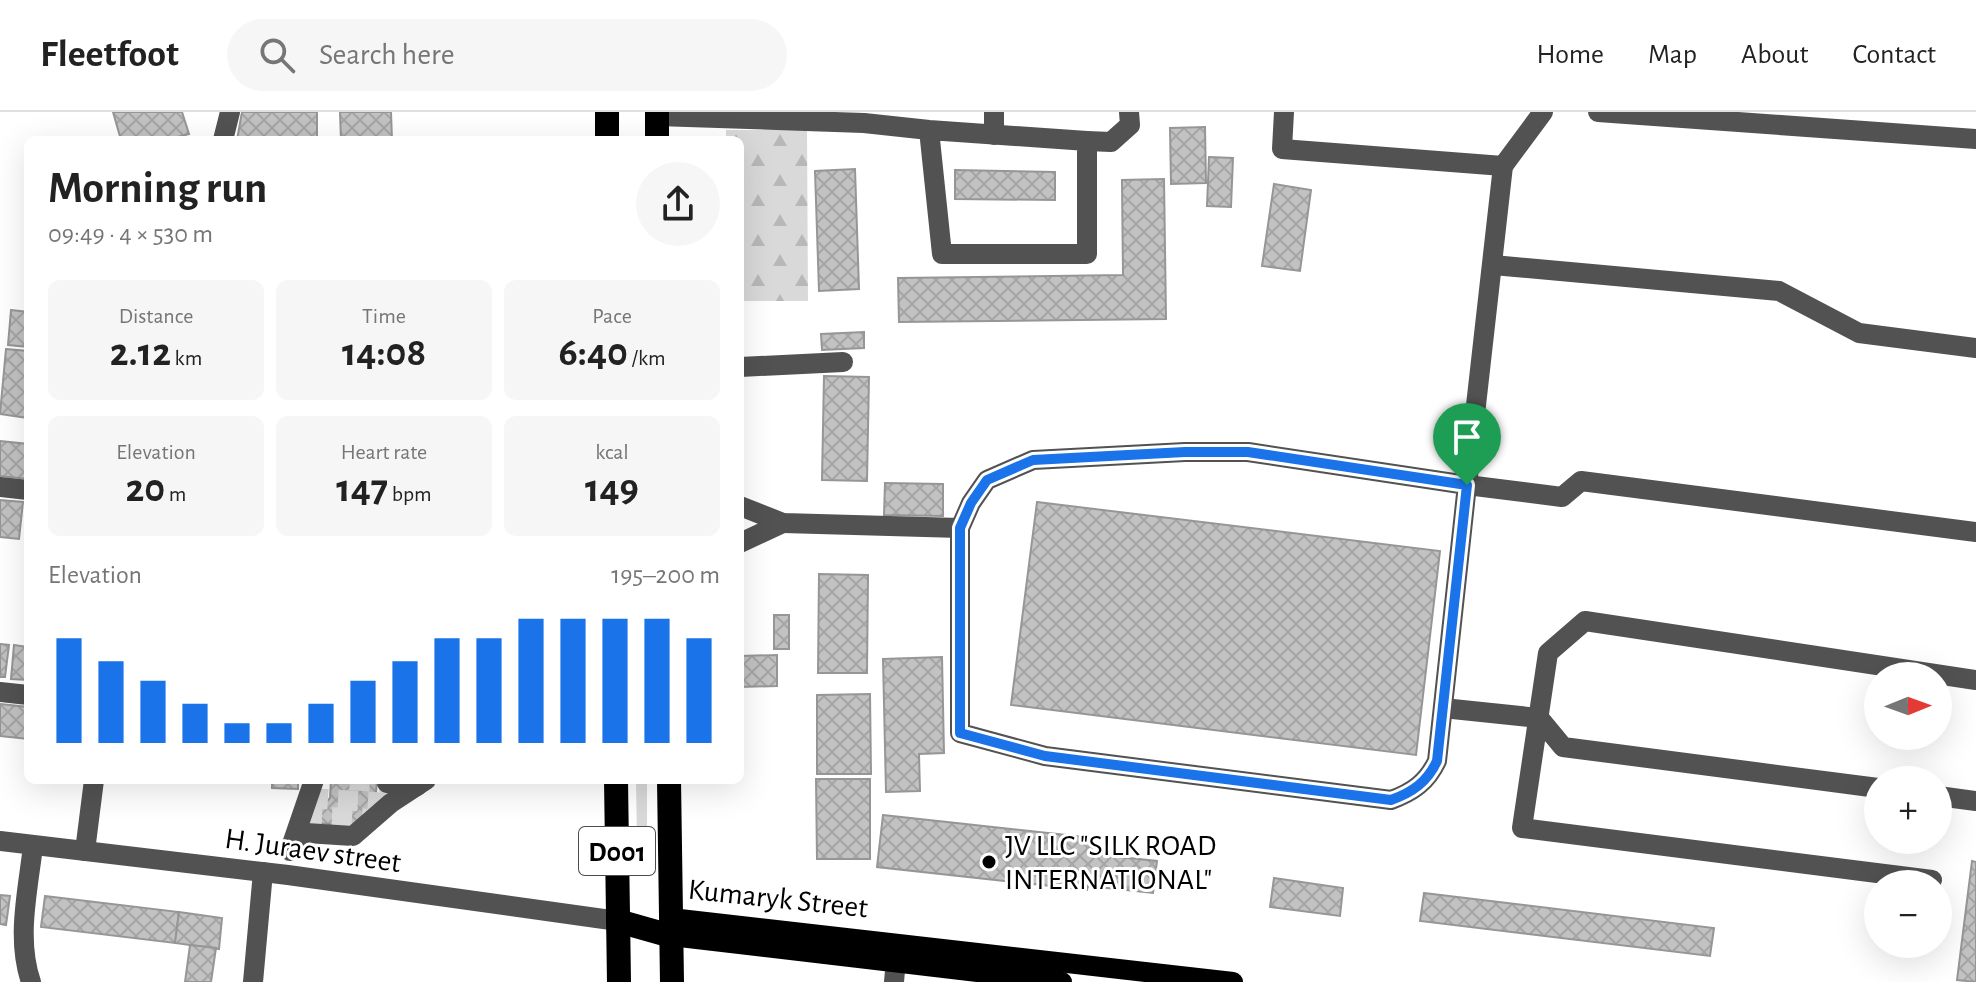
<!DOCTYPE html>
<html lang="en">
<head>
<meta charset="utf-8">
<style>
	:root { --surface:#fff; --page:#f6f6f6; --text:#222; --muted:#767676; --line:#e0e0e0; --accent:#1a73e8 }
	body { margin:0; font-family:"Alegreya Sans",sans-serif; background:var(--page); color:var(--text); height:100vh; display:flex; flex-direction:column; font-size:30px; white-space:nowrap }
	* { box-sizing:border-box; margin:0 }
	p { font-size:26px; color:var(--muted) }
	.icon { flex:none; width:44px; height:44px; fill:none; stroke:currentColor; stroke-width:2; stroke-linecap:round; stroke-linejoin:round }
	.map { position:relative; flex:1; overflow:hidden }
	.drawer { position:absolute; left:24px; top:24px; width:720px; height:648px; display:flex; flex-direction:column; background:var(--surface); border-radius:12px; box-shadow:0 8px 32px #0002 }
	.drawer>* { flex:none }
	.needle { width:52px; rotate:89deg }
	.fabs { position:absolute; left:1864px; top:550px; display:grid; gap:16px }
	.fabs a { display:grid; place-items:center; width:88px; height:88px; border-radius:50%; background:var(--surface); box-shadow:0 8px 32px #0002; font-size:40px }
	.pin { position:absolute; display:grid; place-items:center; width:68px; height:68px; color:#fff; margin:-82px -34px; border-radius:50% 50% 50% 0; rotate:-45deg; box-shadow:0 0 8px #0007 }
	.pin .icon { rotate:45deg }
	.round { display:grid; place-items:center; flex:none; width:84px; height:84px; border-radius:42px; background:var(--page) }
	.headline { display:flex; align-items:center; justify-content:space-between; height:136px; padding:0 24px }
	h1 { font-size:44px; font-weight:700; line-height:60px }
	.figures { display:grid; grid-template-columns:repeat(3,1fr); gap:12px; height:136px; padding:8px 24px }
	.figures div { display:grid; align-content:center; border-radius:12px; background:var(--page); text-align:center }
	.figures b { font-size:40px; font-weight:700 }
	.figures small { font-size:22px; font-weight:400 }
	.figures p { font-size:22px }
	.chart { height:224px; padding:16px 24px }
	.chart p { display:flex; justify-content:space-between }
	.chart svg { width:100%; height:144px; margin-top:8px; stroke:var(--accent); stroke-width:6 }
	header { display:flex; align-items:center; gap:48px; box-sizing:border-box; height:112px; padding:0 40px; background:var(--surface); border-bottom:2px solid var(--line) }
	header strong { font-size:38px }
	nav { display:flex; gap:44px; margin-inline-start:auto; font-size:28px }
	.search { width:560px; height:72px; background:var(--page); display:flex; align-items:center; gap:20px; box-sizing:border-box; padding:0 28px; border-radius:44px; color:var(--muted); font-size:30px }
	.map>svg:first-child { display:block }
	.green { fill:#d9d9d9 }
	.forest { fill:url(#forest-firs) }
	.building { fill:url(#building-cross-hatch); stroke:#969696; stroke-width:2 }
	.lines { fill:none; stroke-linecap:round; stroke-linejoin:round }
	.minor-tunnel { stroke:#d9d9d9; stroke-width:20; stroke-dasharray:20 10; stroke-linecap:butt }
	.minor { stroke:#525252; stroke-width:20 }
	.major { stroke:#000; stroke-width:20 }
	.highway { stroke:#000; stroke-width:24 }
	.route-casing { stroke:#fff; stroke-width:16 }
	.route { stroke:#1a73e8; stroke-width:10 }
	.poi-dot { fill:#000; stroke:#fff; stroke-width:3 }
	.labels { text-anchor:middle; stroke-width:6; stroke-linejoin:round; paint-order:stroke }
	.shield { fill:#fff; stroke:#4c4c4c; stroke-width:2 }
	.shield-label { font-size:28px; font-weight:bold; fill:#000 }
	.poi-label { font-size:30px; fill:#000; stroke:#fff; text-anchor:start }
	.street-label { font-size:30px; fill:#000; stroke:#fff }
</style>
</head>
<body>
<header>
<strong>Fleetfoot</strong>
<div class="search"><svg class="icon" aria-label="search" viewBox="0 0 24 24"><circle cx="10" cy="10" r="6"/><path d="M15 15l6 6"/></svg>Search here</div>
<nav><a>Home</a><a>Map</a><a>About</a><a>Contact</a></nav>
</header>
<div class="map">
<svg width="1976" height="870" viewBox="0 0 1976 870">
	<defs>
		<pattern id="forest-firs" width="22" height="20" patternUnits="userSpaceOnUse" patternTransform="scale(2)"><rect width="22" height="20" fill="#d9d9d9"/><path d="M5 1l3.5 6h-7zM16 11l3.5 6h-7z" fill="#b8b8b8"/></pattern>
		<pattern id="building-cross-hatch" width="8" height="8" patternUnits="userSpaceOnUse" patternTransform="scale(2)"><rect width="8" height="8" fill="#c2c2c2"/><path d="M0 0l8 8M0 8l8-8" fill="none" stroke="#a5a5a5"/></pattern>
	</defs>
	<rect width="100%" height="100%" fill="#fff"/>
	<polygon class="green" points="636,668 647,668 647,728 637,729"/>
	<polygon class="forest" points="726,18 807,18 808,189 740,189 740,28 726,28"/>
	<g class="building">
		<polygon points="113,0 182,0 189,22 166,28 121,28"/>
		<polygon points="242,0 317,0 317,28 237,28"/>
		<polygon points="340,0 391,0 392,28 341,28"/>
		<polygon points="1205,15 1206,71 1171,72 1170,16"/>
		<polygon points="1209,45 1233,46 1231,95 1207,94"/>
		<polygon points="855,57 859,177 819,179 815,59"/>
		<polygon points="955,58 1055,60 1055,88 955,87"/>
		<polygon points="1164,67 1166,207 899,210 898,166 1123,163 1122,68"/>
		<polygon points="1274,72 1311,78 1300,159 1262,154"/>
		<polygon points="11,198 28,200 28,235 8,233"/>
		<polygon points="864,220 864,236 822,238 821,222"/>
		<polygon points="6,237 28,239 28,306 0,302"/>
		<polygon points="824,264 869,265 867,369 822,368"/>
		<polygon points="0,329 28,332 28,367 0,364"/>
		<polygon points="885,371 943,372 943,404 884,403"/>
		<polygon points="0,388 23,390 19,427 0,425"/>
		<polygon points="1037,390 1440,439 1416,643 1011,593"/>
		<polygon points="819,462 868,463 867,561 818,561"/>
		<rect x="774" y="503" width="15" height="34"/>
		<polygon points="0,532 9,533 5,565 0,565"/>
		<polygon points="14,533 28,535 28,568 11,567"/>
		<polygon points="777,543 777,574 740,575 740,544"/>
		<polygon points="942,545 944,641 919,642 920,679 886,680 883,547"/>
		<polygon points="870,582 871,662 817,662 817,583"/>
		<polygon points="0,592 28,595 28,627 0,624"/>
		<polygon points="816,667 870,667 870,747 817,747"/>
		<polygon points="272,668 298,668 298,677 272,676"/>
		<polygon points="331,668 377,668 375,693 358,715 308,710 330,686"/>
		<polygon points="883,703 1093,726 1091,742 1157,749 1153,781 1088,774 1087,778 877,755"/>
		<polygon points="1972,749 1976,750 1976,870 1957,868"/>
		<polygon points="1274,766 1343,776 1340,804 1270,795"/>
		<polygon points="1424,781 1714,816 1710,844 1420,809"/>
		<polygon points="0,783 10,784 6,813 0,812"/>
		<polygon points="45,784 179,800 175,831 41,815"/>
		<polygon points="179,800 222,806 219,837 175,831"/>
		<polygon points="190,833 216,836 211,870 185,870"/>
	</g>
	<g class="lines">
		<g class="minor-tunnel">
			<polyline points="350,668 387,671"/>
			<polyline points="308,686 391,691"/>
			<polyline points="302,704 371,707"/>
		</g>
		<g class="minor">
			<polyline points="1284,0 1282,37 1503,54 1467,373 1562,385 1581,369 1976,420"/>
			<polyline points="1598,0 1976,27"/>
			<polyline points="657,4 864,11 929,18 1087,29 1087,142 942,142 929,18"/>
			<polyline points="994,23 994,0"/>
			<polyline points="223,28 230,0"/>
			<polyline points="1087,29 1111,30 1130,13 1129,0"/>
			<polyline points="1503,54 1543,0"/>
			<polyline points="1493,153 1779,179 1859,221 1976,236"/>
			<polyline points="740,255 843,250"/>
			<polyline points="0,375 28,378"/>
			<path d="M740,394L783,411L960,416L971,391L987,368L1033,348L1185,340H1248L1467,373L1437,649C1427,670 1413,680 1391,688L1045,644L960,621V416"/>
			<polyline points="740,431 783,411"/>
			<polyline points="0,580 28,583"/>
			<polyline points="1443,596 1539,606 1563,635 1878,676"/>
			<polyline points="387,671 417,674"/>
			<polyline points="1938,684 1976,689"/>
			<polyline points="0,729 288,763 618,809"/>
			<polyline points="292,732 314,668"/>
			<polyline points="85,739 94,668"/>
			<polyline points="290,739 306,721 353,724 391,691 426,668"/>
			<polyline points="1932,768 1522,716 1548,541 1585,509 1976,568"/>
			<path d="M31,870C16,827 28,778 33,734"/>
			<polyline points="253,870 263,760"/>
			<polyline points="894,870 897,836"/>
		</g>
		<g class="major">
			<polyline points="671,806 1233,870"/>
			<polyline points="671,824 1062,870"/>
		</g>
		<g class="highway">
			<polyline points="607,0 607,28"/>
			<polyline points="657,0 657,28"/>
			<polyline points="616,668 619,870"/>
			<polyline points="669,668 672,870"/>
			<polyline points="618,809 671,824"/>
		</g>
	</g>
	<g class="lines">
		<defs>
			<path id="route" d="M1185,340H1248L1467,373L1437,649C1427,670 1413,680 1391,688L1045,644L960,621V416L971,391L987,368L1033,348Z"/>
		</defs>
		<use href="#route" class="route-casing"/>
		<use href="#route" class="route"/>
	</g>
	<circle class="poi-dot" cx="989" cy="750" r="8"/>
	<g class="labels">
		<rect class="shield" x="579" y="715" width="76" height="48" rx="6"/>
		<g class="shield-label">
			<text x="617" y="749">D001</text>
		</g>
		<g class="poi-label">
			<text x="1005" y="743">JV LLC "SILK ROAD<tspan x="1005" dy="34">INTERNATIONAL"</tspan></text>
		</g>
		<g class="street-label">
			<text transform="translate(313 738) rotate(8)" y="10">H. Juraev street</text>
			<text transform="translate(778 786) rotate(6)" y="10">Kumaryk Street</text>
		</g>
	</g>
</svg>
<div class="fabs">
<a><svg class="needle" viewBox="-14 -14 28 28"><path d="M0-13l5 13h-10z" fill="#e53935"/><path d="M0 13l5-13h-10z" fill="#767676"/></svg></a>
<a>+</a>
<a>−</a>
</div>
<div class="pin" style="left:1467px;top:373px;background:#1e9e55"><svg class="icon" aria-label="arrive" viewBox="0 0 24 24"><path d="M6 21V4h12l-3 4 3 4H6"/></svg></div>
<section class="drawer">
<div class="headline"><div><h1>Morning run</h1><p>09:49 · 4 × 530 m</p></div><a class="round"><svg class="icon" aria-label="share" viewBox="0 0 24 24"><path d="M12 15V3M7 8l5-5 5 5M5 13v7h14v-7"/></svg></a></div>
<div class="figures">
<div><p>Distance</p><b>2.12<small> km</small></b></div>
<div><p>Time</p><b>14:08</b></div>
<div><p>Pace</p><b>6:40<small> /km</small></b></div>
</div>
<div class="figures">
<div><p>Elevation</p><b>20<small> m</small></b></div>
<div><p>Heart rate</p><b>147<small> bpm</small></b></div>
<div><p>kcal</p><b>149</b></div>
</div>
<div class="chart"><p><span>Elevation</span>195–200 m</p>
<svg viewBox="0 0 160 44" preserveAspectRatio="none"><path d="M5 44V12M15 44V19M25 44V25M35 44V32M45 44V38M55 44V38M65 44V32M75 44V25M85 44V19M95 44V12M105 44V12M115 44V6M125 44V6M135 44V6M145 44V6M155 44V12"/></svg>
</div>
</section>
</div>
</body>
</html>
